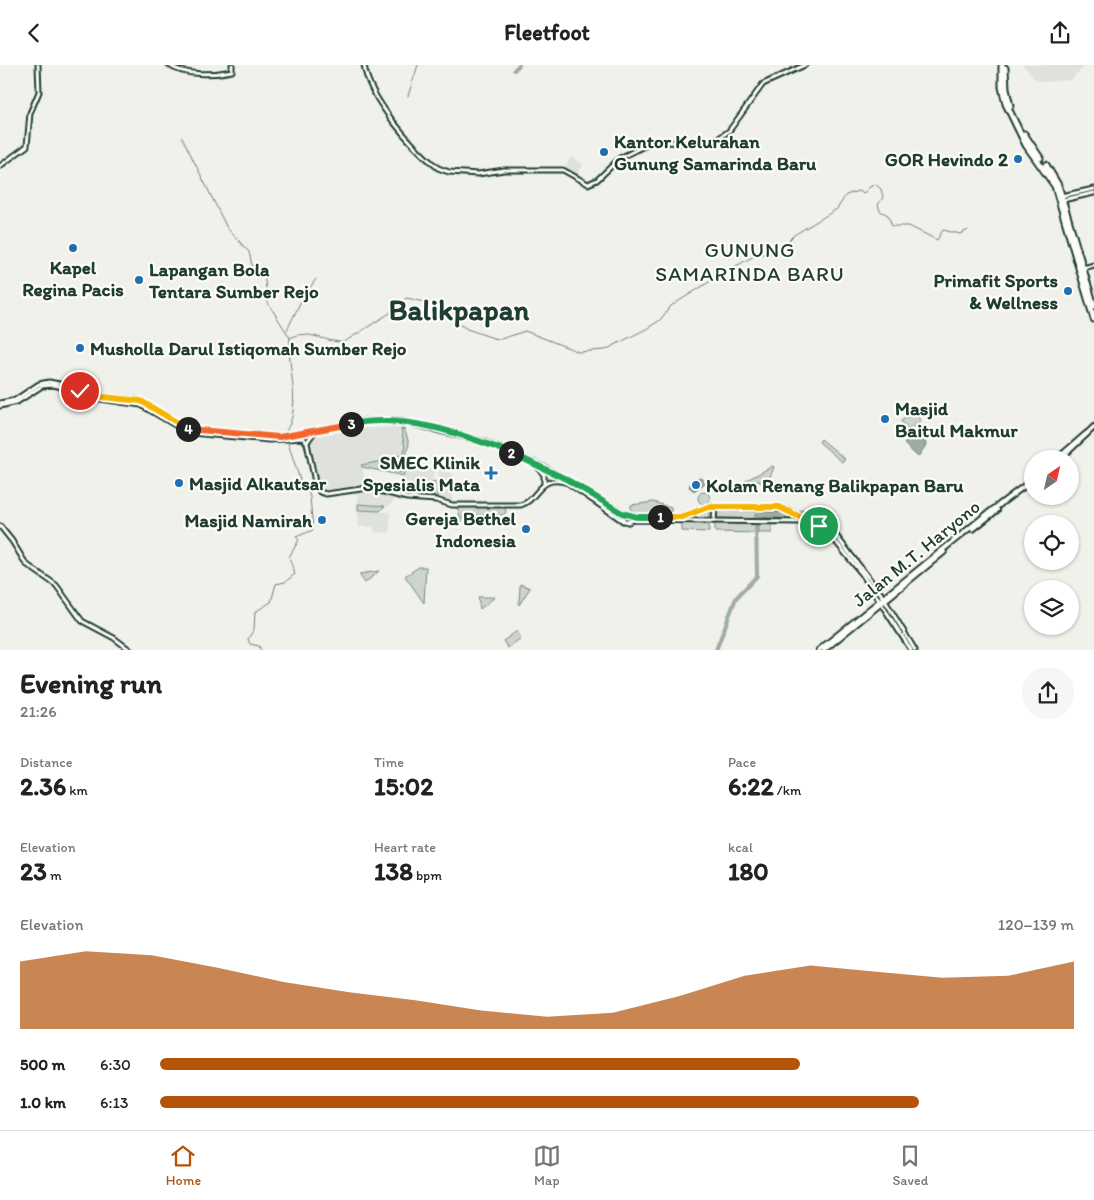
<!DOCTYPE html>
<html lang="en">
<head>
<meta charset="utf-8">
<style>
	:root { --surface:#fff; --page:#f6f6f6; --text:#222; --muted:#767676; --line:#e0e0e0; --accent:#b45309 }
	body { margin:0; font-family:Itim,sans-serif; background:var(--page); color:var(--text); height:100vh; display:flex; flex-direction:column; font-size:19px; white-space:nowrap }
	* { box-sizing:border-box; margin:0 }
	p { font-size:16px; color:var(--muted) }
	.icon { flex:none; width:28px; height:28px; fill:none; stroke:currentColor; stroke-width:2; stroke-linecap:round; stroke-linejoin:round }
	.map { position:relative; height:585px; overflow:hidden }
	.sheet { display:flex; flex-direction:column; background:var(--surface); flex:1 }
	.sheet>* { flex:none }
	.needle { width:32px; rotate:34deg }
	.controls { position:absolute; left:1024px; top:385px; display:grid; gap:10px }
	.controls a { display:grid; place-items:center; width:55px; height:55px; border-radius:50%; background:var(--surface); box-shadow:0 1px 4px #0004; font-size:25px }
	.pin { position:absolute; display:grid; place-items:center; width:42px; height:42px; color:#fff; margin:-21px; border:2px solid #fff; border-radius:50%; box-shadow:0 1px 5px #0007 }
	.km { position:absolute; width:25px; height:25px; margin:-12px; border-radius:50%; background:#222; color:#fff; font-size:14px; line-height:25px; text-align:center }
	.round { display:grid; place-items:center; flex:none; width:52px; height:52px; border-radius:26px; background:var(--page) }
	.headline { display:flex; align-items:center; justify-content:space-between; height:85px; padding:0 20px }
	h1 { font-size:28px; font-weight:700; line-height:38px }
	.metrics { display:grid; grid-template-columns:repeat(3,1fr); gap:8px; height:85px; padding:5px 20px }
	.metrics div { display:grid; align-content:center }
	.metrics b { font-size:25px; font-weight:700 }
	.metrics small { font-size:14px; font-weight:400 }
	.metrics p { font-size:14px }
	.chart { height:140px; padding:10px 20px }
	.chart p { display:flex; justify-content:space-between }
	.chart svg { width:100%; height:90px; margin-top:5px; fill:var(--accent); opacity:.7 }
	ul { padding:0 20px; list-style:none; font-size:16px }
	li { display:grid; grid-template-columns:80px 60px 1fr; align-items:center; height:38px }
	li i { height:12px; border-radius:6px; background:var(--accent) }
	header { display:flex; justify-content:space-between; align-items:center; height:65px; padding:0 20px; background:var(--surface); font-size:22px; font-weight:700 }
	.tabs { display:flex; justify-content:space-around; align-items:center; height:70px; border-top:1px solid var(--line); background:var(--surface); font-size:14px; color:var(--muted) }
	.tabs a { display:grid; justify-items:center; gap:2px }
	.tabs .on { color:var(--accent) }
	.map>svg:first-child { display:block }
	.built { fill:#dfe2dc }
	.green { fill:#cdd3cd; stroke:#768880 }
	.water { fill:#9faca4; stroke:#6c8077 }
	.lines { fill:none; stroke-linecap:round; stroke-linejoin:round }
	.stream { stroke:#6c8077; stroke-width:1 }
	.river { stroke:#9faca4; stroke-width:4 }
	.secondary-casing { stroke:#1f3d34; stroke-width:7 }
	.primary-casing { stroke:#1f3d34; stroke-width:8 }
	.highway-casing { stroke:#1f3d34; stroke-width:9 }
	.secondary { stroke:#fdfcf7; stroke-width:3 }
	.primary { stroke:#fdfcf7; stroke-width:4 }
	.highway { stroke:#fdfcf7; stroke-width:5 }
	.split-1-casing { stroke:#fff; stroke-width:10 }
	.split-2-casing { stroke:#fff; stroke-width:10 }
	.split-3-casing { stroke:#fff; stroke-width:10 }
	.split-4-casing { stroke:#fff; stroke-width:10 }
	.split-5-casing { stroke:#fff; stroke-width:10 }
	.split-1 { stroke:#f5b400; stroke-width:6 }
	.split-2 { stroke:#22a559; stroke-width:6 }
	.split-3 { stroke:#22a559; stroke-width:6 }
	.split-4 { stroke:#f0652b; stroke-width:6 }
	.split-5 { stroke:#f5b400; stroke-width:6 }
	.poi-dot { fill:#1f6fb2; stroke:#fdfcf7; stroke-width:2 }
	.labels { text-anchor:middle; stroke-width:4.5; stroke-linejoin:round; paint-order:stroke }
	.poi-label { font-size:19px; font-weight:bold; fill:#1f3d34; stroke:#fdfcf7; text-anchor:start }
	.street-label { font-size:19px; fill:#1f3d34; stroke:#fdfcf7 }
	.quarter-label { font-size:21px; letter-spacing:1px; fill:#1f3d34; stroke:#fdfcf7 }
	.town-label { font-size:29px; font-weight:bold; fill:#1f3d34; stroke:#fdfcf7 }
</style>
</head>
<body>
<header><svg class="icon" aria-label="back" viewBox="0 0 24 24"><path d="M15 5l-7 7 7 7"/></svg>Fleetfoot<svg class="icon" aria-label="share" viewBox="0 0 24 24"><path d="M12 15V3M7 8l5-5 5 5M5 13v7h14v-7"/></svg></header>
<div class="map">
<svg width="1094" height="585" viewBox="0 0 1094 585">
	<rect width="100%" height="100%" fill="#f0f1eb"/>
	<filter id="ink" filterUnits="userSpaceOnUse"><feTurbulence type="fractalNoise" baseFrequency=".02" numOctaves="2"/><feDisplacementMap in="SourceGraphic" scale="10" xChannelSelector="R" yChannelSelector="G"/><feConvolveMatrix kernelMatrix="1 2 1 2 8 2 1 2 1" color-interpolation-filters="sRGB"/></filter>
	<g filter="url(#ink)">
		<g class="built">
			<polygon points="1023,0 1086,0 1071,15 1043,17 1036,15"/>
			<polygon points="571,92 583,99 577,111 564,104"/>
			<polygon points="389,362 401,364 405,383 403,390 394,394 362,400 365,419 324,426 317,422 308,377 312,372 358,364"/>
			<polygon points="405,394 400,408 394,407 394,396"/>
			<polygon points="422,401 435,404 428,431 398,427 406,402 416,404"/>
			<polygon points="439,405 453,408 452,436 437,432"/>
			<polygon points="357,427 367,427 397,433 389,441 358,439"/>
			<polygon points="358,445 390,447 390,468 374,467 374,462 359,462"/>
		</g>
		<g class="green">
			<polygon points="915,347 921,357 907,365 901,356"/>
			<polygon points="401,364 405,365 409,379 405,394 394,396 394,406 400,408 402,401 406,402 403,411 362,402 361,400 394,394 394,391 403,390 405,383"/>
			<polygon points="821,374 845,394 842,397 819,377"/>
			<polygon points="537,400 564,415 566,417 544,419 545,413"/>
			<polygon points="773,401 774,402 768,417 745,416"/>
			<polygon points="435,416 438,419 437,432 428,431 432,417"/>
			<circle cx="704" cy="433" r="6"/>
			<polygon points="654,437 671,443 671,450 638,450 631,447 631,440"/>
			<polygon points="358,439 385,441 380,446 358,445"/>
			<polygon points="502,440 506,446 504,450 463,450 461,461 459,446 455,441"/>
			<polygon points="707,442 710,442 710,454 681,454"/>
			<polygon points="716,443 779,443 802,455 715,453"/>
			<polygon points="682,457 709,457 709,467 682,466"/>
			<polygon points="715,457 755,458 755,468 715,467"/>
			<polygon points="759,458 772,459 772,468 759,468"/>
			<polygon points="419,502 426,502 424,538 405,511"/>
			<polygon points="379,506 365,518 359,509"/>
			<polygon points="520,519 530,523 519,540"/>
			<polygon points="478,532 495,532 480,544"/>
			<polygon points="517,566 521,573 508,583 503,576"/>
		</g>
		<g class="water">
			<polygon points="922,362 926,380 918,392 904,379"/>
			<polygon points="700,412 705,418 694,426 689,422 691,417"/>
			<polygon points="758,444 778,444 798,454 754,452"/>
		</g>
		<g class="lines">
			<g class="stream">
				<polyline points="408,31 418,0"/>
				<polyline points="182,72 227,163 249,187 252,200 264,209 268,238 290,273"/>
				<polyline points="287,265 301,236 316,214"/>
				<path d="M286,366C303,341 286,301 290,273C306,263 326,278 344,277L390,248L396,239L407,233L437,240L453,255L467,264L493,273L501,274L525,266L579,287L605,285L648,263L660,255L671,241L725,207L756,190L779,187L787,181L790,174L794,170L837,144L846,130L858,126L864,128L868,123L875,119L881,124L883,132L878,140L880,146L888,150L892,161H909L937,175L943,165L960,169L968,165"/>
				<polyline points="261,585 259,581 250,579 248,574 254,564 255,547 271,537 276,519 285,517 295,509 289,492 299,475 296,472 313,465 310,432 307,423 301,418 288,378"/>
			</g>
			<g class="river">
				<polyline points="514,5 519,0"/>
				<polyline points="795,452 802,446"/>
				<polyline points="716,585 736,533 757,511 756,452"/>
			</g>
			<defs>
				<g id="secondary">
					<path d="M169,0C184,11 214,10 232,6V0"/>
					<path d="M364,0C369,34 412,82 438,103L449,107L478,109L504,105H563L588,119L597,115L620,93L648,79L668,77L703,79L719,73L729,66L763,19L805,0"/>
					<polyline points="0,101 27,81 30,48 39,27 38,0"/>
					<polyline points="1061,131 1094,124"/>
					<polyline points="1063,135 1094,128"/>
					<polyline points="1083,203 1094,200"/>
					<polyline points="0,338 15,335 39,319 49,317 80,323 103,332 138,335 180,361 201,366 279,372 365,356 404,357 485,377 546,403 625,449"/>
					<path d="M0,341L17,337L42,321L53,320L80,326L100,334L141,340L180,363L192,368L269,375L303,373L307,378L316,422L320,427L326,429L368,423L407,433L436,435L452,440H521C539,435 538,408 568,418L623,456"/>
					<polyline points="307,377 315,366"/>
					<polyline points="535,398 544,410 544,419"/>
					<polyline points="714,456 715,442"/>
					<polyline points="628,457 622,455 624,449 637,452 682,452 708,442 785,444 834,468 881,529 915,585"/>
					<polyline points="628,457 633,455 801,457 818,464 832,472 862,509 911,585"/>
					<polyline points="0,461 12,476 26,499 56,520 82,556 114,573 130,585"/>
				</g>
				<g id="primary">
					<polyline points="1057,394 1086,369"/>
					<polyline points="1060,394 1094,362"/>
					<polyline points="973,464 997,445"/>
					<polyline points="819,585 982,453 1032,415"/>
					<polyline points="824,585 944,487"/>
				</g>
				<g id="highway">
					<polyline points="1002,0 1002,22 1006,39 1026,80 1055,121 1094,254"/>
					<polyline points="1005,3 1006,24 1010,41"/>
					<polyline points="1024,69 1040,93"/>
					<polyline points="1046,100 1058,120 1094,241"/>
				</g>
			</defs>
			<use href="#secondary" class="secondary-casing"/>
			<use href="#primary" class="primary-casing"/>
			<use href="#highway" class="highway-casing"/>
			<use href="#secondary" class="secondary"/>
			<use href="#primary" class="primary"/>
			<use href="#highway" class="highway"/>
		</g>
	</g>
	<g class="lines" filter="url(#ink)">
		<defs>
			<polyline id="split-1" points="660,452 682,452 708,442 779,442 819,461"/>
			<polyline id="split-2" points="511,388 566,414 622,448 637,452 660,452"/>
			<path id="split-3" d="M351,359C405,348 462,369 511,388"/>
			<polyline id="split-4" points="188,364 279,372 351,359"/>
			<polyline id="split-5" points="80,326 103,332 141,336 188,364"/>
		</defs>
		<use href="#split-1" class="split-1-casing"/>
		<use href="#split-2" class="split-2-casing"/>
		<use href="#split-3" class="split-3-casing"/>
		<use href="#split-4" class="split-4-casing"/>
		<use href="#split-5" class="split-5-casing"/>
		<use href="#split-1" class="split-1"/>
		<use href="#split-2" class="split-2"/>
		<use href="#split-3" class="split-3"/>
		<use href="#split-4" class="split-4"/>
		<use href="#split-5" class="split-5"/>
	</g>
	<g class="poi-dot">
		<circle cx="604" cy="87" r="5"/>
		<circle cx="1018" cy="94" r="5"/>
		<circle cx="73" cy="183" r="5"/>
		<circle cx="139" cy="215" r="5"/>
		<circle cx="1068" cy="226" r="5"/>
		<circle cx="80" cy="283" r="5"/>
		<circle cx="885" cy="354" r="5"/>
		<path d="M488.5 400.5h5v5h5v5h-5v5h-5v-5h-5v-5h5z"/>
		<circle cx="179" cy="418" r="5"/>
		<circle cx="696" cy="420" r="5"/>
		<circle cx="322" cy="455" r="5"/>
		<circle cx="526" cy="464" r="5"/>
	</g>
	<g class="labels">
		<g class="poi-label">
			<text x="614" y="83">Kantor Kelurahan<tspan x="614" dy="22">Gunung Samarinda Baru</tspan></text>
			<text x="1008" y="101" text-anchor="end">GOR Hevindo 2</text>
			<text x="73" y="209" text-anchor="middle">Kapel<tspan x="73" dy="22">Regina Pacis</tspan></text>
			<text x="149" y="211">Lapangan Bola<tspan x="149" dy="22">Tentara Sumber Rejo</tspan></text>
			<text x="1058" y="222" text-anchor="end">Primafit Sports<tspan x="1058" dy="22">&amp; Wellness</tspan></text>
			<text x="90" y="290">Musholla Darul Istiqomah Sumber Rejo</text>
			<text x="895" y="350">Masjid<tspan x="895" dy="22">Baitul Makmur</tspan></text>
			<text x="480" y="404" text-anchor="end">SMEC Klinik<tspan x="480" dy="22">Spesialis Mata</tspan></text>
			<text x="189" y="425">Masjid Alkautsar</text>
			<text x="706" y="427">Kolam Renang Balikpapan Baru</text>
			<text x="516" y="460" text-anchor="end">Gereja Bethel<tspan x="516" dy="22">Indonesia</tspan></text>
			<text x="312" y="462" text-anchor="end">Masjid Namirah</text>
		</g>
		<g class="street-label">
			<text transform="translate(916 488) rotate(-39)" y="7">Jalan M.T. Haryono</text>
		</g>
		<g class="quarter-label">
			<text x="750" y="192">GUNUNG<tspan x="750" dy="24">SAMARINDA BARU</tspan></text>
		</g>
		<g class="town-label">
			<text x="459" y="255">Balikpapan</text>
		</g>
	</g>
</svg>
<div class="controls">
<a><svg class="needle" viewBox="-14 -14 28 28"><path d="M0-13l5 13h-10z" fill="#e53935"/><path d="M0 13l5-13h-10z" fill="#767676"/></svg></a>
<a><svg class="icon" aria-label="locate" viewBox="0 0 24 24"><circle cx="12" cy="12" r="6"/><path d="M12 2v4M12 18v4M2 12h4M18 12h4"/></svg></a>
<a><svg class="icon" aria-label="layers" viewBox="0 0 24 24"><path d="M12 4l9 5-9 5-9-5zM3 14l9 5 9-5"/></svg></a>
</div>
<div class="pin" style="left:819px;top:461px;background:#1e9e55"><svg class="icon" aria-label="arrive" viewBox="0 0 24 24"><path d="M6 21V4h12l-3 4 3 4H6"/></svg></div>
<div class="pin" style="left:80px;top:326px;background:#d93025"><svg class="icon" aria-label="check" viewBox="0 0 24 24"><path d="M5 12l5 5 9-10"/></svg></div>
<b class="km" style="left:660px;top:452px">1</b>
<b class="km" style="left:511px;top:388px">2</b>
<b class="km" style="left:351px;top:359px">3</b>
<b class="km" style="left:188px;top:364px">4</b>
</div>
<section class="sheet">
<div class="headline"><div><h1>Evening run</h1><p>21:26</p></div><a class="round"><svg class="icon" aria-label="share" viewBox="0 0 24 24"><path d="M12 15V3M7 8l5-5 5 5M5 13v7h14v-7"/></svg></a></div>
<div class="metrics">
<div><p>Distance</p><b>2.36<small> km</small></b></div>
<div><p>Time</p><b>15:02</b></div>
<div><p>Pace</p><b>6:22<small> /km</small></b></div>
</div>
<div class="metrics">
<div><p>Elevation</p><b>23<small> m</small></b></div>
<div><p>Heart rate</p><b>138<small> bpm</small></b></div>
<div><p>kcal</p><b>180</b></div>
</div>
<div class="chart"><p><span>Elevation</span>120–139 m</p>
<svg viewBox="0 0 160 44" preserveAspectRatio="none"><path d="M0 44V11L10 6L20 8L30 14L40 21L50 26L60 30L70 35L80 38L90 36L100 28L110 18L120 13L130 16L140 19L150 18L160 11V44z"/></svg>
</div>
<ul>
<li><b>500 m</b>6:30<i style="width:70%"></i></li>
<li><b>1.0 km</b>6:13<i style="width:83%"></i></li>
</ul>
</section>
<nav class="tabs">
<a class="on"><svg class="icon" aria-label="home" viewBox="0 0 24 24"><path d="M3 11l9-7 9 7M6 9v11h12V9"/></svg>Home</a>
<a><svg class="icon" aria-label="map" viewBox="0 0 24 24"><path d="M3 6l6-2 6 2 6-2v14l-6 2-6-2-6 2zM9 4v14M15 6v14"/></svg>Map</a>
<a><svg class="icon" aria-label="saved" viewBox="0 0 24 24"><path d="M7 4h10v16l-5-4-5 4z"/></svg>Saved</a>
</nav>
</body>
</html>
